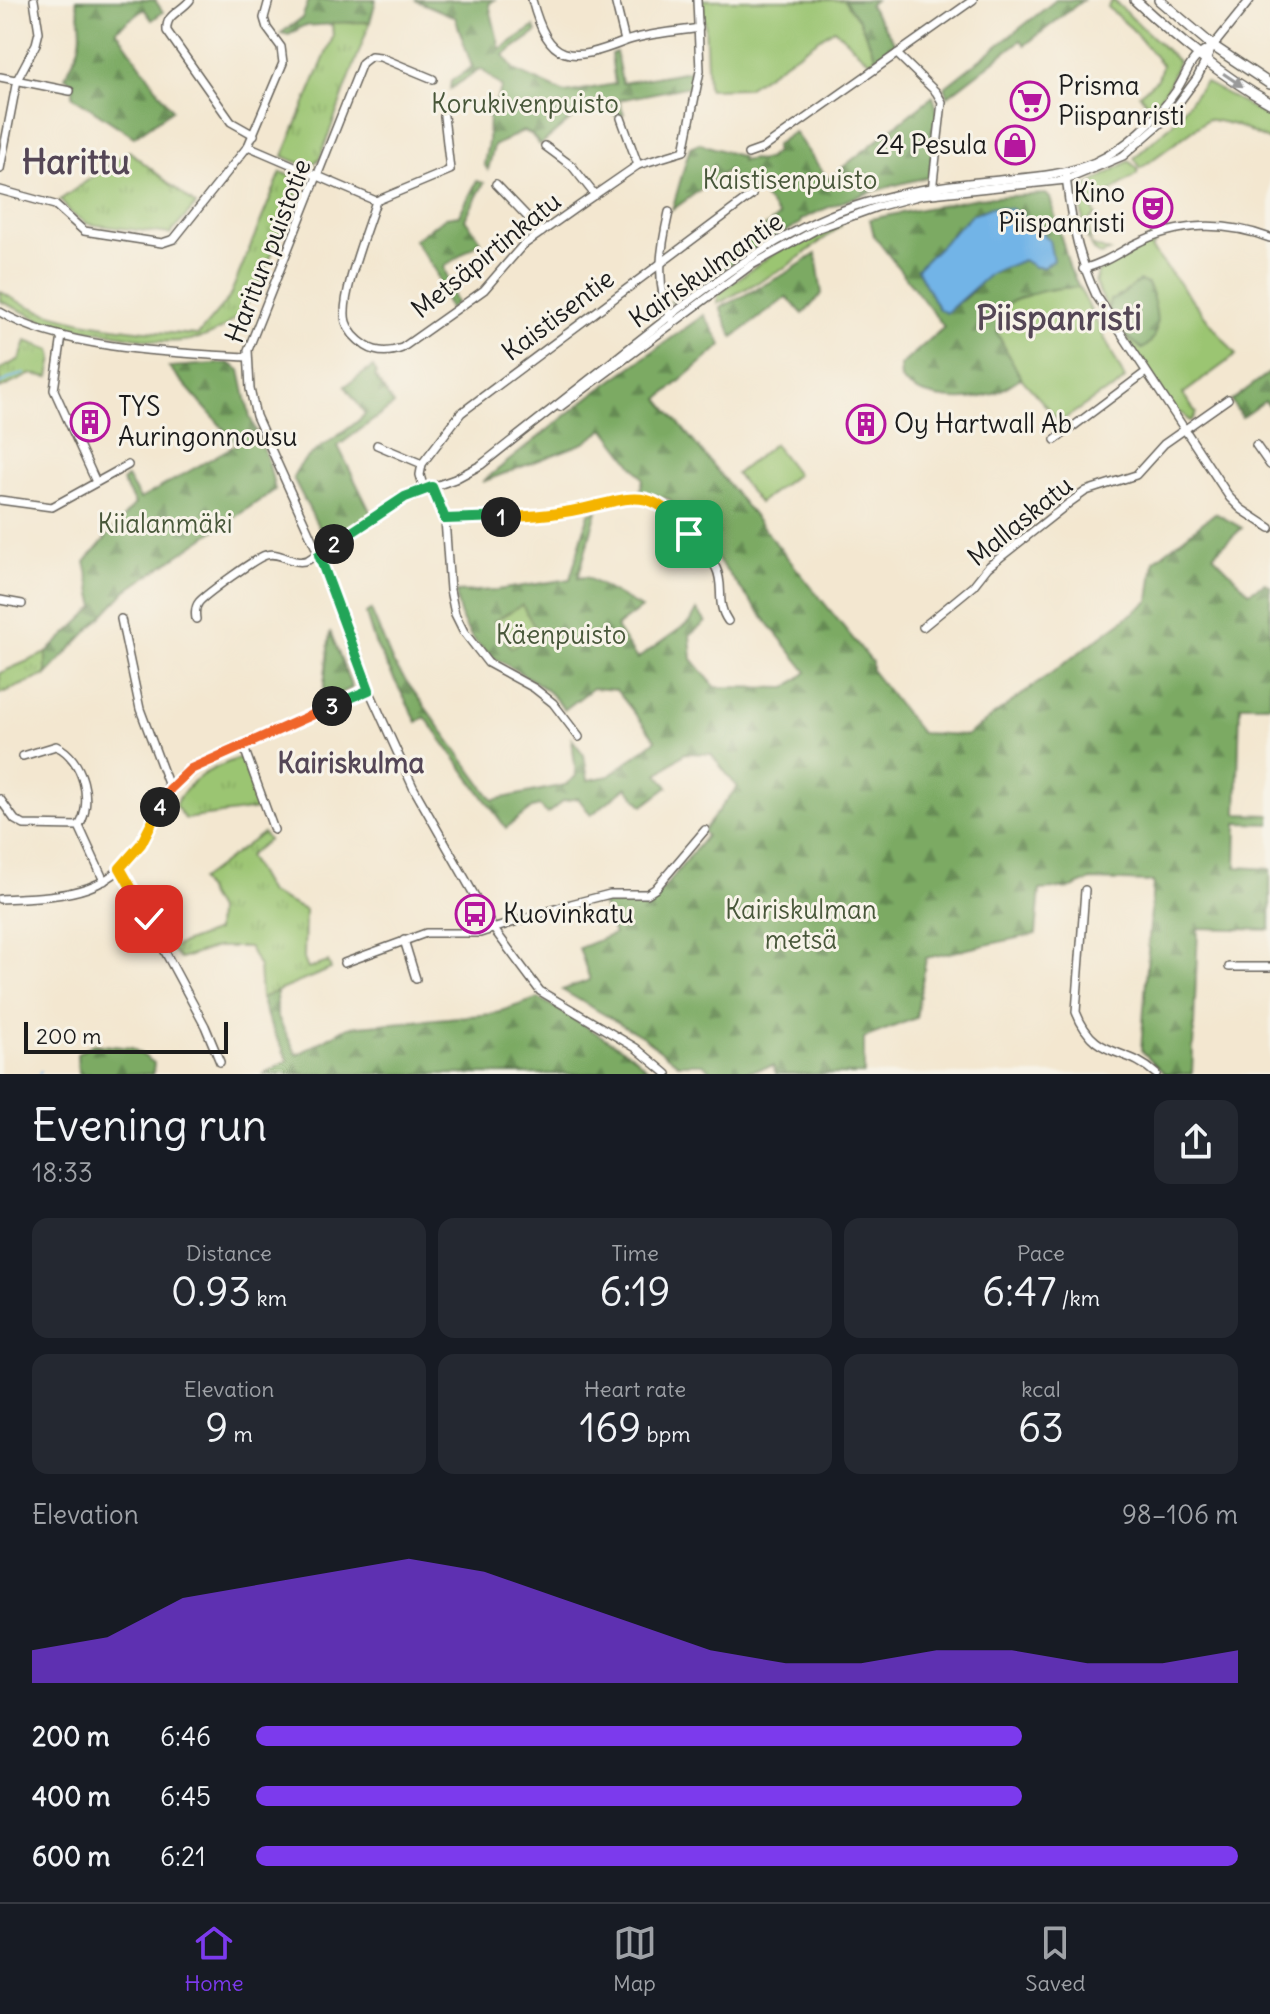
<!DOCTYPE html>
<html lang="en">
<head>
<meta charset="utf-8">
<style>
	:root { --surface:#171b24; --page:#242831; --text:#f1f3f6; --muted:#9ea1a6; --line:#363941; --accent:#7c3aed }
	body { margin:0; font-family:Delius,sans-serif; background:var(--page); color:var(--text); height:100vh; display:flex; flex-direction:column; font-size:30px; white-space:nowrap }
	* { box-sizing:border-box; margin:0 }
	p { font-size:26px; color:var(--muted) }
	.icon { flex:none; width:44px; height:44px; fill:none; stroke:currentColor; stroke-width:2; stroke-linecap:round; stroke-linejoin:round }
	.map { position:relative; height:1074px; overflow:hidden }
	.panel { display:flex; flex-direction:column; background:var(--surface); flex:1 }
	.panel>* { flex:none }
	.scale { position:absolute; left:24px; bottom:20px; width:204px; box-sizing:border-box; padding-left:8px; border:4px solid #1c1c1c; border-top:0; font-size:22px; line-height:28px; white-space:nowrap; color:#1c1c1c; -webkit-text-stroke:6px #f7f3e8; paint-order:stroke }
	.pin { position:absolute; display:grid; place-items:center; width:68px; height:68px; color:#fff; margin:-34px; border-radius:16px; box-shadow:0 4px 12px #0006 }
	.km { position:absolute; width:40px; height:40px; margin:-20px; border-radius:50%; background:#222; color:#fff; font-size:22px; line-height:40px; text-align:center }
	.round { display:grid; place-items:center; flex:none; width:84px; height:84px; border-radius:16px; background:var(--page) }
	.overview { display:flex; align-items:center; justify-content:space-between; height:136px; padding:0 32px }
	h1 { font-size:44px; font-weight:600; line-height:60px }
	.figures { display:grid; grid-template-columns:repeat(3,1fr); gap:12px; height:136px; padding:8px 32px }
	.figures div { display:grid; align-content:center; border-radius:16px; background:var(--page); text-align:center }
	.figures b { font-size:40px; font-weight:600 }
	.figures small { font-size:22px; font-weight:400 }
	.figures p { font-size:22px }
	.chart { height:224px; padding:16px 32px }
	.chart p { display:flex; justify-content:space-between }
	.chart svg { width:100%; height:144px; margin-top:8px; fill:var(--accent); opacity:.7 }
	ul { padding:0 32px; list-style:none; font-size:26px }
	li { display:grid; grid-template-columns:128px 96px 1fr; align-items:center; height:60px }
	li i { height:20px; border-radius:10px; background:var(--accent) }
	.tabs { display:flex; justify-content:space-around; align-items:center; height:112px; border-top:2px solid var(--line); background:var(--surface); font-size:22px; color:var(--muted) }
	.tabs a { display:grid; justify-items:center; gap:4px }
	.tabs .current { color:var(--accent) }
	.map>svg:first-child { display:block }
	.grass { fill:#9bc572; stroke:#5c7047; stroke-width:2 }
	.forest { fill:url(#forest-firs); stroke:#4c6340; stroke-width:2; fill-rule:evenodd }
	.park { fill:url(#park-tufts); stroke:#5c7047; stroke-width:2 }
	.water { fill:#72b4e7; stroke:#476882; stroke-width:2 }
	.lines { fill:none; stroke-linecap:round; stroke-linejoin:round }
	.stream { stroke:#72b4e7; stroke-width:2 }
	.minor-casing { stroke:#67635b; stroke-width:10 }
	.major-casing { stroke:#67635b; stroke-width:12 }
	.minor { stroke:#fff; stroke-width:7 }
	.major { stroke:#fff; stroke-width:9 }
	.oneway { fill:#999 }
	.split-1-casing { stroke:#fff; stroke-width:16 }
	.split-2-casing { stroke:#fff; stroke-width:16 }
	.split-3-casing { stroke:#fff; stroke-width:16 }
	.split-4-casing { stroke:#fff; stroke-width:16 }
	.split-5-casing { stroke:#fff; stroke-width:16 }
	.split-1 { stroke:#f5b400; stroke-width:10 }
	.split-2 { stroke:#22a559; stroke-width:10 }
	.split-3 { stroke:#22a559; stroke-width:10 }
	.split-4 { stroke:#f0652b; stroke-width:10 }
	.split-5 { stroke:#f5b400; stroke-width:10 }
	.labels { text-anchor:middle; stroke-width:6; stroke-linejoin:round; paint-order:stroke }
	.poi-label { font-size:26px; fill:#1c1c1c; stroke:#f7f3e8; text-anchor:start }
	.park-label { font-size:26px; fill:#48573a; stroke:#f7f3e8 }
	.street-label { font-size:26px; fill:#1c1c1c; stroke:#f7f3e8 }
	.neighbourhood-label { font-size:28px; font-weight:bold; fill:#544656; stroke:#f7f3e8 }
	.district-label { font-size:34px; font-weight:bold; fill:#544656; stroke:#f7f3e8 }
</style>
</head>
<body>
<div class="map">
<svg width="1270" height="1074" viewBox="0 0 1270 1074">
	<defs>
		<pattern id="forest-firs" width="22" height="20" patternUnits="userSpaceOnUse" patternTransform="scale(2)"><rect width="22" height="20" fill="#7caa64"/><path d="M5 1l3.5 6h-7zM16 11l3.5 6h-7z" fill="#658a52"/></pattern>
		<pattern id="park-tufts" width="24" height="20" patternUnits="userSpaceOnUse" patternTransform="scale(2)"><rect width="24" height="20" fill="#9bc572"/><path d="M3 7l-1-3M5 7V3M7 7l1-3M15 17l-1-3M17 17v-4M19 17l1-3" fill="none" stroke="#85a962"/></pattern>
	</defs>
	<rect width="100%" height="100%" fill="#f7f3e8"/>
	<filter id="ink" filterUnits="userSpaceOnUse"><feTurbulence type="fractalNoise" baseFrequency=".0125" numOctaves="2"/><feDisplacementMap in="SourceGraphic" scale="16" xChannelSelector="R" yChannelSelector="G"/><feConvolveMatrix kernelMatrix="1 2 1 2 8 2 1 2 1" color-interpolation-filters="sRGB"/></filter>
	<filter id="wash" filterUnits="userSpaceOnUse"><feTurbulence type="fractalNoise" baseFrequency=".006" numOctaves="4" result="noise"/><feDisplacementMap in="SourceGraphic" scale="32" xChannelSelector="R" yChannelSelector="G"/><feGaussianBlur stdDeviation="1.8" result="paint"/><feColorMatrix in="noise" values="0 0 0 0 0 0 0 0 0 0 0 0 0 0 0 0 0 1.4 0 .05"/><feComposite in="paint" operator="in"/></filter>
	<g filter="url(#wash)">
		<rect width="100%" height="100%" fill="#f3e7d0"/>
		<g class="grass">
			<polygon points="701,0 844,0 859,20 876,57 870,62 834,29 747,88 708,89 705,23"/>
			<polygon points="1113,0 1178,61 1168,86 1153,107 1149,106 1139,94 1158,79 1162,65 1132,29 1107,7"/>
			<polygon points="1205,82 1270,118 1270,141 1235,125 1208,119 1141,168 1134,158 1171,125"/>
			<path d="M1129,161L1138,169L1137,174L1097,201L1089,202L1096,215L1088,221L1091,245L1110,252L1100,255C1083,245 1080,207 1082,189Z"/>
			<path d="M839,223L841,226L785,268L717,304L718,294C754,266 795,237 839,223Z"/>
			<polygon points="1148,242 1155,244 1151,248 1236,355 1183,394 1196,413 1192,420 1189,421 1182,413 1177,414 1123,333 1122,297 1108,309 1095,283 1099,270"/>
			<path d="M1079,287L1125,379L1114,389L1100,395L1060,422L1021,378L997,333L1005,305C1030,292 1051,288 1079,287Z"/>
			<polygon points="774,444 797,474 759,503 736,474"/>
		</g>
		<g class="forest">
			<path d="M76,0H155L163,12L152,20L144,9L116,30L172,110L134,137L72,96L74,83L65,77C82,45 85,37 76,0Z"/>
			<polygon points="309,0 376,0 370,22 303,26 289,35 281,33 302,18"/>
			<polygon points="415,0 494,0 489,4 500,49 534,27 537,32 504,55 514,70 565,93 615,84 611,54 616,52 622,83 694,70 692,89 690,86 619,100 624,114 616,117 610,103 575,116 540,145 531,134 523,131 494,146 488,170 484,164 488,142 489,116 502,87 481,69 450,89 451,81 472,67 455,17"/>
			<polygon points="844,0 875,0 869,5 896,44 876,57 859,20"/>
			<polygon points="1056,0 1083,0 1025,45 1021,40 948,96 945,87"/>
			<path d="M933,96L938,113L929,177C883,187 842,199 801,220V223L735,261L680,304L670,302L779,216L761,193L746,196L728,170L672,210L690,147L699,143L742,157L741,161L753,159L758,161L769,158L775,152V145L794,132L828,179Z"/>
			<polygon points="477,181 484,183 465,219 481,241 444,267 456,303 449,309 435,270 414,240 446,217 459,215"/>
			<path d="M1046,194L1050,198L1070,269L1079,287C1051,288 1030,292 1005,305L997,333L1021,378C1012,383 1002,391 993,394C965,403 923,401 901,380L900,366L944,327L874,236L870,219L977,198ZM1012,209L1040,230L1044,267H1035L1023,260C1013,263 1001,266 992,272C968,289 972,303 938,308L917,269L971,215Z"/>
			<polygon points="816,254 822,294 803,314 787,297 733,337 720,308 783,275"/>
			<path d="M1140,281L1148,284C1156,304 1165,337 1142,349L1123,333L1108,309L1110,300C1124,297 1128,287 1140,281Z"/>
			<path d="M704,315L722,345L659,399L872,662V671L921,733L967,735L1149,601L1154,561L1215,513L1242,528L1213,555L1249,592L1265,583L1270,586V705H1240L1237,814L1270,815V824L1237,823L1236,867L1270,869V930L1198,928L1192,1074H1165L1141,1050L1153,882L1091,880L1072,888L1040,890L1036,934L926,958L916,1018L864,1038V1074H776L773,1066L733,1074H715L703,1064H678L643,1037L562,990L590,980L579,948L614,934L601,901H645L657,897L706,836L703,831L737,787L711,754L685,753L658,774L668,787L643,806L627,787L591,815L578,798L563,801L547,814L540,806L532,808L506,828L425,717L417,722L375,643L366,614L371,610L393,663L493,800L565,785L576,776L572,739L584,755L588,780L609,776L656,740L616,690L593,688L564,710C532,660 463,670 456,592L497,590L570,579L589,513L597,511L578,578L586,577L641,608L616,627L637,659L691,621L697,610L706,622L690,635L692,659L715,687L786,688L807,672L669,499L640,491L643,479L605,429L584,443L482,482L593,394Z"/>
			<polygon points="229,363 240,370 250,417 268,460 275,490 127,590 46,675 46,653 95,607 85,562 135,504 122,481 127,477 140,499 237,444 169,367"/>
			<path d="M373,367L376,372L375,377L394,405L338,446L372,515L334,535H325L319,528L293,478C302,451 345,437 365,414L345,386Z"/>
			<polygon points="1270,372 1270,407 1265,401 1242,417 1231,401"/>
			<polygon points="330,631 352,688 322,702"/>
			<polygon points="277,991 277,1016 297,1055 348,1027 492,1014 539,998 631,1054 647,1068 586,1074 264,1074 288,1060 269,1022 261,998"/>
			<polygon points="93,1044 132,1048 154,1063 153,1074 78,1074 77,1054"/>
		</g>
		<g class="park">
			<path d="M370,22L320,158C309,171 297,162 283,156L333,37L332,23Z"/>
			<polygon points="129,151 196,205 170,234 88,224 72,214 60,200"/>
			<path d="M281,172L302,181C293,204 283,227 273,251C249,310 229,347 156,341L48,323L0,301V291C51,325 137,331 198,335L229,298Z"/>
			<polygon points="26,341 51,350 53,358 49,377 31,374 0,389 0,369 20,359"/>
			<polygon points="522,605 538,633 511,648 494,621"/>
			<polygon points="46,653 46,675 0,694 0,673"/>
			<path d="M244,756L259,809L185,819L175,805C191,775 214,768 244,756Z"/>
			<polygon points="263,833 268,840 248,856 269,893 305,910 304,959 308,969 328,962 331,969 261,998 259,967 249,947 217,947 180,959 170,948 216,931 217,910 200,880"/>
		</g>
		<polygon class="water" points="991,207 1012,209 1040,230 1049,240 1053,260 1044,267 1035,267 1023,260 991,273 946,313 938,308 917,269 971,215"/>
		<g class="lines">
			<g class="stream">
				<polyline points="0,384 13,377 24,374"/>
				<polyline points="39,1074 41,1071"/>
			</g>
		</g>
	</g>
	<g filter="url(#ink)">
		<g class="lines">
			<defs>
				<g id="minor">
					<path d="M190,0C181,12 165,14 167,31L231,122L254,135"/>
					<path d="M532,0C549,64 570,63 626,41C648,33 676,32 699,28"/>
					<polyline points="615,0 625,41"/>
					<polyline points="897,54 936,92 942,102 932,191"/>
					<polyline points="0,77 70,91"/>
					<polyline points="433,79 380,57 371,56 362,63 248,350 250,389 256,416 319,555 369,690 413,787 493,928 540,991 636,1048 667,1074"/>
					<polyline points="621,118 638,165"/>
					<polyline points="248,146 376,201 450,170 444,116"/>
					<polyline points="545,146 572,166 595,195"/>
					<polyline points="748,154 762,149 973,0"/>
					<polyline points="0,169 17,80 36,44 39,32 34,0"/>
					<path d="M1066,176C1070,218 1078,257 1096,295L1230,498L1241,509L1270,528"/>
					<polyline points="496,184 542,232"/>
					<polyline points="0,190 55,205 84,231 162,243 174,239 248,146 283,63 281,47 267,28 264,18 269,0"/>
					<path d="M376,201C368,227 339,299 346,322C349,332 357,340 366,346C377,353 389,353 402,348L484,290L522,246L580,205L638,165L684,151L700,71L697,0"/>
					<path d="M669,212C661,247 654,287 672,320"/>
					<path d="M1083,269C1106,262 1115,255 1135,244C1178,222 1225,221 1270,238"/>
					<path d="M0,312C61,349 176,353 247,357"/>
					<polyline points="62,336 54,390 96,482"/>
					<polyline points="560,407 750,266 819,228 877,207 922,195 1066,180 1123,156 1169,116 1197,78 1213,46 1250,0"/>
					<polyline points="1055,440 1146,372"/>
					<polyline points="377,445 422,464"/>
					<polyline points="1256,445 1270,465"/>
					<polyline points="432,487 445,519 450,590 455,614 464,632 488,663 534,688 553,703 579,737"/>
					<polyline points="424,489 420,475 422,464 461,413 752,195"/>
					<polyline points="0,500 52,507 128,465"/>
					<path d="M445,519C487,518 528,518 569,511C626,502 647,478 689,534C698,545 709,556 716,568C725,586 715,603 728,621"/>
					<polyline points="0,600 22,604"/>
					<polyline points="121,619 140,709 170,789"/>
					<path d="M196,619C195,613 195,607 199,602C206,594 257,557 266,555C282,551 292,566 308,560L405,497L455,479L481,465C532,424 583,385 633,345C701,292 769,235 852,207C896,192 942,185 988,181C1025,177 1060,177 1095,162C1127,147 1156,120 1176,91C1190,69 1188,59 1213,46"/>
					<polyline points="923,627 973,586 988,567 1069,503 1086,491 1136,475 1164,444 1228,399"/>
					<polyline points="243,745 274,830"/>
					<path d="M23,756L56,746C83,758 94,802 79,826"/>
					<polyline points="0,799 15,820 24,825 79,826 104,881"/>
					<polyline points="120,868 205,1026 220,1062"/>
					<path d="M1085,890L1076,1012C1095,1061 1125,1045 1156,1074"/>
					<path d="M0,899C60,896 115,897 146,835C158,810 168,787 191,769L369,690"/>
					<polyline points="404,940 416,979"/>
					<polyline points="344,963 426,933 480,933 571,904 610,894 647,894 655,889 705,830"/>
					<polyline points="1229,967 1270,967"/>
				</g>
				<g id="major">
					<path d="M1135,0C1177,39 1220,75 1270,103"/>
					<polyline points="1159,0 1213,46 1270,84"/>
				</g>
			</defs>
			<use href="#minor" class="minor-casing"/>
			<use href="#major" class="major-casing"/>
			<use href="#minor" class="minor"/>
			<use href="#major" class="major"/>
		</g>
		<defs><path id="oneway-solid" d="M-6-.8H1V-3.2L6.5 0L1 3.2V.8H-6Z" transform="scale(2)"/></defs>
		<use class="oneway" href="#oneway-solid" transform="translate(1233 80) rotate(34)"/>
	</g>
	<g class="lines" filter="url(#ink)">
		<defs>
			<path id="split-1" d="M501,517C524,517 548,515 571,511C627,501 648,480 689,534"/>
			<polyline id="split-2" points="334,544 405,497 432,487 445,519 501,517"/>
			<polyline id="split-3" points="332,706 369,690 319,555 334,544"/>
			<polyline id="split-4" points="160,807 170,789 191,769 332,706"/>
			<polyline id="split-5" points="149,919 120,868 141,844 160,807"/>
		</defs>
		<use href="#split-1" class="split-1-casing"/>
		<use href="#split-2" class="split-2-casing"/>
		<use href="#split-3" class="split-3-casing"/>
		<use href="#split-4" class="split-4-casing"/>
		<use href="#split-5" class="split-5-casing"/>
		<use href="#split-1" class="split-1"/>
		<use href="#split-2" class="split-2"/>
		<use href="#split-3" class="split-3"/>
		<use href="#split-4" class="split-4"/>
		<use href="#split-5" class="split-5"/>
	</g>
	<defs>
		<symbol id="supermarket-ring" viewBox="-11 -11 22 22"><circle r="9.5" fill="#f7f3e8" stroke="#b5179e" stroke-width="1.5"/><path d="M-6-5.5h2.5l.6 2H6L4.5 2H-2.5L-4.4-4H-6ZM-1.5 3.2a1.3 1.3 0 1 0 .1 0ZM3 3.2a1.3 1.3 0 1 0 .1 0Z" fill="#b5179e"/></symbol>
		<symbol id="shop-ring" viewBox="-11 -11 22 22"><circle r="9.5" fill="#f7f3e8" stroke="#b5179e" stroke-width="1.5"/><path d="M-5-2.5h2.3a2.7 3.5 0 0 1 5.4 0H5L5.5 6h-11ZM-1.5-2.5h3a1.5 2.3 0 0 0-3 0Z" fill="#b5179e"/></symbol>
		<symbol id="theatre-ring" viewBox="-11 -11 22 22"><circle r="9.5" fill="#f7f3e8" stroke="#b5179e" stroke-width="1.5"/><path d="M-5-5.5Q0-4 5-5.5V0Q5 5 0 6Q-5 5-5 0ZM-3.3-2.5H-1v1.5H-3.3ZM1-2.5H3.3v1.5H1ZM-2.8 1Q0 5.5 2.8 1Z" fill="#b5179e"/></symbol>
		<symbol id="building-ring" viewBox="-11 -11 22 22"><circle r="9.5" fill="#f7f3e8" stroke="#b5179e" stroke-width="1.5"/><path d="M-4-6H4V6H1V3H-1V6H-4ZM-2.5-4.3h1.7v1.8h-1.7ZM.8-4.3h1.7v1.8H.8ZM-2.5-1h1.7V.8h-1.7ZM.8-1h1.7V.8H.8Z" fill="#b5179e"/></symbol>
		<symbol id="bus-ring" viewBox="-11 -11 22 22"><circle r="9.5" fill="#f7f3e8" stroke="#b5179e" stroke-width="1.5"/><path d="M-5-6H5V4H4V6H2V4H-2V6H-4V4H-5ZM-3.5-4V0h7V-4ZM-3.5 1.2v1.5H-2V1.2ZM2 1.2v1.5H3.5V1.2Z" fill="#b5179e"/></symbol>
	</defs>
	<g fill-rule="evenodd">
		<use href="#supermarket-ring" x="1008" y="79" width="44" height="44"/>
		<use href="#shop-ring" x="993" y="123" width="44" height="44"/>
		<use href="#theatre-ring" x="1131" y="186" width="44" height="44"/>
		<use href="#building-ring" x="68" y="400" width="44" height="44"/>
		<use href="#building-ring" x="844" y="402" width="44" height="44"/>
		<use href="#bus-ring" x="453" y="892" width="44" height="44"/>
	</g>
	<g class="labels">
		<g class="poi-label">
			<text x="1058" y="95">Prisma<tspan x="1058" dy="30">Piispanristi</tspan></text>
			<text x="987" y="154" text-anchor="end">24 Pesula</text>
			<text x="1125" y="202" text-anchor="end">Kino<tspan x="1125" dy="30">Piispanristi</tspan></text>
			<text x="118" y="416">TYS<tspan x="118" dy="30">Auringonnousu</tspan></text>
			<text x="894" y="433">Oy Hartwall Ab</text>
			<text x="503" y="923">Kuovinkatu</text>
		</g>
		<g class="park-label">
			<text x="525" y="113">Korukivenpuisto</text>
			<text x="790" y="189">Kaistisenpuisto</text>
			<text x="165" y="533">Kiialanmäki</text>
			<text x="561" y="644">Käenpuisto</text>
			<text x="801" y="919">Kairiskulman<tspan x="801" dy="30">metsä</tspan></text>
		</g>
		<g class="street-label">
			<text transform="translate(268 251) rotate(-69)" y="9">Haritun puistotie</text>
			<text transform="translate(486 255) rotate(-39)" y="9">Metsäpirtinkatu</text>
			<text transform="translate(706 270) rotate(-35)" y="9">Kairiskulmantie</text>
			<text transform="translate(558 315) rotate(-37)" y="9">Kaistisentie</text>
			<text transform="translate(1020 521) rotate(-39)" y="9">Mallaskatu</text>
		</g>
		<g class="neighbourhood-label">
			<text x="351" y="773">Kairiskulma</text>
		</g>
		<g class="district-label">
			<text x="76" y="174">Harittu</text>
			<text x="1059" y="330">Piispanristi</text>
		</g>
	</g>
</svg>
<div class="scale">200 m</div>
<div class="pin" style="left:689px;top:534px;background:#1e9e55"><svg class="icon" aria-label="arrive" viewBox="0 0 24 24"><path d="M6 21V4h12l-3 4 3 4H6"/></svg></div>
<div class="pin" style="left:149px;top:919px;background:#d93025"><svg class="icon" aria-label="check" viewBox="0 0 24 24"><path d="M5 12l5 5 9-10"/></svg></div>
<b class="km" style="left:501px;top:517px">1</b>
<b class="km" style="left:334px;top:544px">2</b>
<b class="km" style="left:332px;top:706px">3</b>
<b class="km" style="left:160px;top:807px">4</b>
</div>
<section class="panel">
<div class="overview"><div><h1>Evening run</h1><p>18:33</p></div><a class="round"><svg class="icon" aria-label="share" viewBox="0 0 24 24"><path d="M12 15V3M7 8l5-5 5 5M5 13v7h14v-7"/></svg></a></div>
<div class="figures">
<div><p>Distance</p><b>0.93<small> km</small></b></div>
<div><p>Time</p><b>6:19</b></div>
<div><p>Pace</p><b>6:47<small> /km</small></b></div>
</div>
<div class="figures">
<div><p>Elevation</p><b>9<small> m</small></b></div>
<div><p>Heart rate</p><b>169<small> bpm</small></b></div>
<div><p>kcal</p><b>63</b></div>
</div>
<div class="chart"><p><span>Elevation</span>98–106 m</p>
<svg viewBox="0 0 160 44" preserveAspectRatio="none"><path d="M0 44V34L10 30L20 18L30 14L40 10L50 6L60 10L70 18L80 26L90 34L100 38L110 38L120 34L130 34L140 38L150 38L160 34V44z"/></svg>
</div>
<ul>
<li><b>200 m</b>6:46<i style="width:78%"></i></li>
<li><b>400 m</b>6:45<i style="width:78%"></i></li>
<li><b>600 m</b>6:21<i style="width:100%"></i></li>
</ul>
</section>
<nav class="tabs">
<a class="current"><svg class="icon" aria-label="home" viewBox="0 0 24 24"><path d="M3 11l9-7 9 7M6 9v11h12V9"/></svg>Home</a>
<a><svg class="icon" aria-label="map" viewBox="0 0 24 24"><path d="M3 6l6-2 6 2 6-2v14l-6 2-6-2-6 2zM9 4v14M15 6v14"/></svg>Map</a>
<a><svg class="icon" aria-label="saved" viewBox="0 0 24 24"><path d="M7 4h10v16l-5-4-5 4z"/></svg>Saved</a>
</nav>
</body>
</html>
